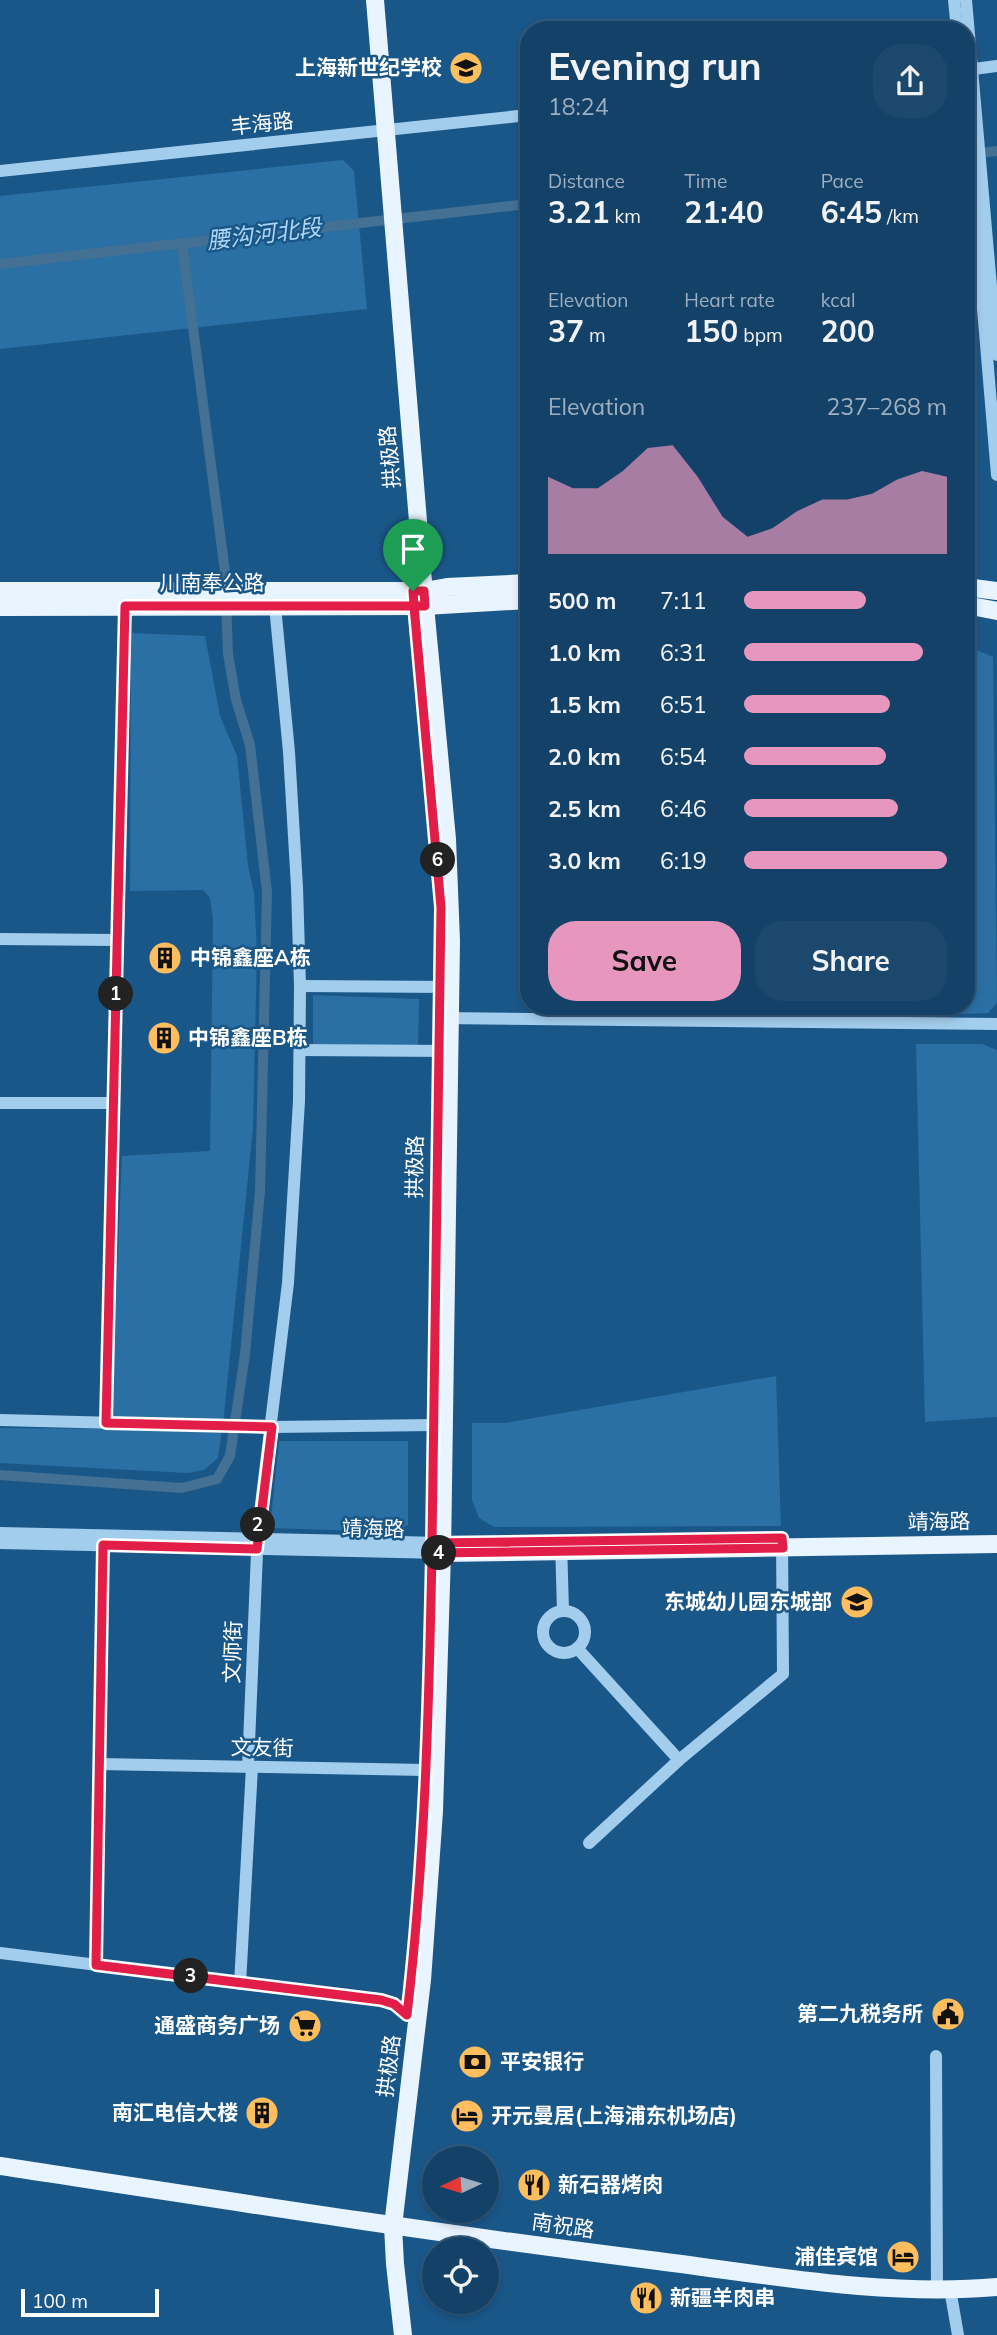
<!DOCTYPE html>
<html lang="en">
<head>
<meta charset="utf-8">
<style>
	:root { --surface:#144167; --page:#1d486d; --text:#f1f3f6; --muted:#9dafc0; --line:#335a7b; --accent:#e797bd }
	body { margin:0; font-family:Mulish,"Noto Sans SC",sans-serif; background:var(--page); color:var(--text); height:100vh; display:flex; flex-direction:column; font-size:26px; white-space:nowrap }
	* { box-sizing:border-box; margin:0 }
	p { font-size:23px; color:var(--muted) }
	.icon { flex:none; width:38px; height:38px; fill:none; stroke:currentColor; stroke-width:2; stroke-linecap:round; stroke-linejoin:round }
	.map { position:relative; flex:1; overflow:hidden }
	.sheet { position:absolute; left:520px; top:21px; width:455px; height:994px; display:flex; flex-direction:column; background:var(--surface); border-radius:28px; box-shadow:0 4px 10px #0003,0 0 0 2px var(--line) }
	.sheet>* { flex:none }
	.needle { width:46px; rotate:266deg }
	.buttons { position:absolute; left:422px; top:2146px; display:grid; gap:14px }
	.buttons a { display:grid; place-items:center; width:77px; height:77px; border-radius:50%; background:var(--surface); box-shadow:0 4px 10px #0003,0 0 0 2px var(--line); font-size:35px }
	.scale { position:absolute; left:21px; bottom:18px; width:138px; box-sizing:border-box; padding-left:7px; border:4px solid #fff; border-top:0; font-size:19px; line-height:24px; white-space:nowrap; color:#fff; -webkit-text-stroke:5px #1a5789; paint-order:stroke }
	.pin { position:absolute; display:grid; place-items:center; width:60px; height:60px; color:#fff; margin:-72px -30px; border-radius:50% 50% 50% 0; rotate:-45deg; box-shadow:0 0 7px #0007 }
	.pin .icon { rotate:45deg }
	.km { position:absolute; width:35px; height:35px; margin:-18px; border-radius:50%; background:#222; color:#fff; font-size:19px; line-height:35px; text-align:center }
	.round { display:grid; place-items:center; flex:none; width:74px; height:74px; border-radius:28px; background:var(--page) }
	.head { display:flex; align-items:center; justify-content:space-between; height:119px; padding:0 28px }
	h1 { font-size:38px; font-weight:700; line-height:52px }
	.metrics { display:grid; grid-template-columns:repeat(3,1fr); gap:10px; height:119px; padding:7px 28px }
	.metrics div { display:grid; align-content:center }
	.metrics b { font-size:30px; font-weight:700 }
	.metrics small { font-size:19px; font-weight:400 }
	.metrics p { font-size:19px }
	.chart { height:196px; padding:14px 28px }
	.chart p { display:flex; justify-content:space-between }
	.chart svg { width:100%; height:126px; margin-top:7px; fill:var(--accent); opacity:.7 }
	.action { display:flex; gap:14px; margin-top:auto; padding:14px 28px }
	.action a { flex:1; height:80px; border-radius:28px; background:var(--accent); color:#111; font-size:28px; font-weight:700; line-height:80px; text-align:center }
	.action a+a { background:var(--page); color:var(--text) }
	ul { padding:0 28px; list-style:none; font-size:23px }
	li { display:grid; grid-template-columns:112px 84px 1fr; align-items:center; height:52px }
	li i { height:18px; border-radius:9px; background:var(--accent) }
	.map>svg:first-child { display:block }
	.green { fill:#2a70a5 }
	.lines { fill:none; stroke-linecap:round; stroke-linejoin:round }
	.canal { stroke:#437093; stroke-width:10 }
	.minor { stroke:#a3cded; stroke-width:12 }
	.major { stroke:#e8f4ff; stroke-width:18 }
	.route-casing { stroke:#fff; stroke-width:14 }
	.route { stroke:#e11d48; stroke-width:9 }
	.labels { text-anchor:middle; stroke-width:5; stroke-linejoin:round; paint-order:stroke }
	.poi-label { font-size:21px; font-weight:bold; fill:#fff; stroke:#1a5789; text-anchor:end }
	.street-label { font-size:21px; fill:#fff; stroke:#1a5789 }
	.water-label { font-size:23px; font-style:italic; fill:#aed6f4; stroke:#1a5789 }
</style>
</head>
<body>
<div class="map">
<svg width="997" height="2335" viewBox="0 0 997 2335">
	<rect width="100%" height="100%" fill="#1a5789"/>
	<g class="green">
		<polygon points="343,160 354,171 367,309 0,349 0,196"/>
		<polygon points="131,633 205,636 220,716 237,756 248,866 254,893 257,952 253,1127 224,1415 218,1458 204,1470 188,1473 0,1463 0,1428 110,1429 122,1156 210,1151 213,919 210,898 203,890 130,891"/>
		<polygon points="967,646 993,657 997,1003 988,1013 919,1016 918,1006 966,1006"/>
		<polygon points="313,995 419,999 418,1047 313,1044"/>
		<polygon points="916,1044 982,1044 997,1050 997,1417 925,1422"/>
		<polygon points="776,1376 781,1526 494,1527 479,1518 472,1500 472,1423 505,1423"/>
		<polygon points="279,1441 408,1441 408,1525 394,1532 270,1528"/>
	</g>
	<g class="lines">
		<g class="canal">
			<polyline points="973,154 997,151"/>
			<polyline points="0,264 528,204"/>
			<polyline points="0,1475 182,1488 217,1479 230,1456 245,1354 260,1191 267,892 250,745 236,700 228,654 225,572 182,243"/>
		</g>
		<g class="minor">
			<polyline points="954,0 957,30"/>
			<polyline points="966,0 997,355"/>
			<polyline points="966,70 997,66"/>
			<polyline points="966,107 997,475"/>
			<polyline points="0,171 528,115"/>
			<polyline points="0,939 117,940"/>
			<polyline points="300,986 451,987"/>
			<polyline points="440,1018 997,1024"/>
			<polyline points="300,1050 450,1051"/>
			<polyline points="0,1103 113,1103"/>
			<polyline points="0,1420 272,1427 434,1425"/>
			<polyline points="106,1423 125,606"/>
			<polyline points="0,1533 442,1543"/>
			<polyline points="561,1542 563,1611"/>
			<polyline points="0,1543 442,1553"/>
			<circle cx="564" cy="1632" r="21"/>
			<polyline points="577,1648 679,1760"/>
			<polyline points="99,1764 425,1770"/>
			<polyline points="248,1767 258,1529 288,1283 299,1101 300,986 297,887 289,752 275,606"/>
			<polyline points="589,1843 679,1760 783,1674 782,1538"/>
			<polyline points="0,1953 381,2000 394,2004 407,2015"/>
			<polyline points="96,1965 103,1538"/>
			<polyline points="240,1984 252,1767"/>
			<polyline points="936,2056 937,2290"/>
			<polyline points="950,2289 958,2335"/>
		</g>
		<g class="major">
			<polyline points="375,0 425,606 447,839 451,941 442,1553 434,1811 422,1980 393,2226 395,2264 403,2335"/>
			<polyline points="966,587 997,591"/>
			<polyline points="0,591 424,591 447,587 528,583"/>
			<polyline points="966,605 997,611"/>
			<polyline points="0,607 425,606 528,600"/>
			<polyline points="442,1553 997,1544"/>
			<path d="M0,2166C216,2199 432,2233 650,2260C764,2274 881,2297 997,2287"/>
		</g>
	</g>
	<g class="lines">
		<defs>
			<path id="route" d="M413,591L414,606H125L106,1423L272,1427L257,1549L103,1545L96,1965L381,2000L394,2004L407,2015C425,1862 429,1707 432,1553L783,1548L782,1538L432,1543L441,907L414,606H425L424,591H413"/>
		</defs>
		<use href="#route" class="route-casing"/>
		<use href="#route" class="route"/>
	</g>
	<defs>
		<symbol id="school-disc" viewBox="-11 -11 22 22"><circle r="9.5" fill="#ffbe5e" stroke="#1a5789"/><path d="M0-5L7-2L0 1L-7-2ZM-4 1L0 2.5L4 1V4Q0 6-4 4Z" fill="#111"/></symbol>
		<symbol id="building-disc" viewBox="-11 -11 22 22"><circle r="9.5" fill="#ffbe5e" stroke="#1a5789"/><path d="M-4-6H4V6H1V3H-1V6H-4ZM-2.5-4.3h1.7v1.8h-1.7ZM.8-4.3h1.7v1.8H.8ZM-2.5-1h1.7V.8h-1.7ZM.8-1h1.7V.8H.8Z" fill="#111"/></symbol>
		<symbol id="civic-disc" viewBox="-11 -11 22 22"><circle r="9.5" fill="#ffbe5e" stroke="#1a5789"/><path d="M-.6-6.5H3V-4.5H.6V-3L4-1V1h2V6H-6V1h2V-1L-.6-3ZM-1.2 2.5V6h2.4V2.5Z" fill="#111"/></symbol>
		<symbol id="supermarket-disc" viewBox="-11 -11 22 22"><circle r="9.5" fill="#ffbe5e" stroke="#1a5789"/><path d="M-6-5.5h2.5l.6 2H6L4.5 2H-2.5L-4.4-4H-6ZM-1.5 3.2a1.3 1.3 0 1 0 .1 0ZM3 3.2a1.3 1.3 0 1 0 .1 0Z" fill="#111"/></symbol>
		<symbol id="bank-disc" viewBox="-11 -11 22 22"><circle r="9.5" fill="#ffbe5e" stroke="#1a5789"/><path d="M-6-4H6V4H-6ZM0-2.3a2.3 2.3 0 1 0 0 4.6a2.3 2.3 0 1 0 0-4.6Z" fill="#111"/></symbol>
		<symbol id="hotel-disc" viewBox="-11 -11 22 22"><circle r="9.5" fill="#ffbe5e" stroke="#1a5789"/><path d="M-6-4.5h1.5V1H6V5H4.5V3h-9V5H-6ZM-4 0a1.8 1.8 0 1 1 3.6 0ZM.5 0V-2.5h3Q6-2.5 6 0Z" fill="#111"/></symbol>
		<symbol id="restaurant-disc" viewBox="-11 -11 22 22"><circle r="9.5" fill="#ffbe5e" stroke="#1a5789"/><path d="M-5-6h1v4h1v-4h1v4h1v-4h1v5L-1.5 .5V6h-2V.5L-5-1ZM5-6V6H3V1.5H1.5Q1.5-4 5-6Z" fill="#111"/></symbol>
	</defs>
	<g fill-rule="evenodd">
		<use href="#school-disc" x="447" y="49" width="38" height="38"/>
		<use href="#building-disc" x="146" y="939" width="38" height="38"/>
		<use href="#building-disc" x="145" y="1019" width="38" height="38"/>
		<use href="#school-disc" x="838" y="1583" width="38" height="38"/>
		<use href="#civic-disc" x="929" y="1995" width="38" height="38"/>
		<use href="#supermarket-disc" x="286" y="2007" width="38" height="38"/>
		<use href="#bank-disc" x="456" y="2043" width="38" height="38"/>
		<use href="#building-disc" x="243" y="2094" width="38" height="38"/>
		<use href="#hotel-disc" x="448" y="2097" width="38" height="38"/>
		<use href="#restaurant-disc" x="515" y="2166" width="38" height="38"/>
		<use href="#hotel-disc" x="884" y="2238" width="38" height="38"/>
		<use href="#restaurant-disc" x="627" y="2279" width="38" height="38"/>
	</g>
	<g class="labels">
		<g class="poi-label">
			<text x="442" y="75">上海新世纪学校</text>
			<text x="190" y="965" text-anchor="start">中锦鑫座A栋</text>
			<text x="188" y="1045" text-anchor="start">中锦鑫座B栋</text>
			<text x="832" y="1609">东城幼儿园东城部</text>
			<text x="923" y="2021">第二九税务所</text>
			<text x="280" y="2033">通盛商务广场</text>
			<text x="500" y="2069" text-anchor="start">平安银行</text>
			<text x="238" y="2120">南汇电信大楼</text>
			<text x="491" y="2123" text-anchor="start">开元曼居(上海浦东机场店)</text>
			<text x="558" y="2192" text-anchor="start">新石器烤肉</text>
			<text x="878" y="2264">浦佳宾馆</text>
			<text x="670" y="2305" text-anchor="start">新疆羊肉串</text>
		</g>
		<g class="street-label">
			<text transform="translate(262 124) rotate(-6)" y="7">丰海路</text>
			<text transform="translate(390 457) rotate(-95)" y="7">拱极路</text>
			<text x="212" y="590">川南奉公路</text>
			<text transform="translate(415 1167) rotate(-89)" y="7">拱极路</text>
			<text transform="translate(939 1522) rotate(-1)" y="7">靖海路</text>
			<text transform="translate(373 1529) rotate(1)" y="7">靖海路</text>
			<text transform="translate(233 1652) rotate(-88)" y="7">文师街</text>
			<text transform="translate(262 1748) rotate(1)" y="7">文友街</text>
			<text transform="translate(389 2066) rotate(-83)" y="7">拱极路</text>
			<text transform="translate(563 2226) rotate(8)" y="7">南祝路</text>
		</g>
		<g class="water-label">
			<text transform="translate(264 234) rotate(-7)" y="8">腰沟河北段</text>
		</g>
	</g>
</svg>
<div class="buttons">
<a><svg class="needle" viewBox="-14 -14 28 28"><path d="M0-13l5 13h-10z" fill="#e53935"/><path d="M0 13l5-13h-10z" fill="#9dafc0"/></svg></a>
<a><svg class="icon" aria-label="locate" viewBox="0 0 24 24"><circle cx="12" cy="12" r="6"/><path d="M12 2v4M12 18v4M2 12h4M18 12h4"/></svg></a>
</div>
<div class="scale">100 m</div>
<div class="pin" style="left:413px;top:591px;background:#1e9e55"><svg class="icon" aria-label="arrive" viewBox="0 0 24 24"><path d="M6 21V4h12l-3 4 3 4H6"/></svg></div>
<b class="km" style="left:116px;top:994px">1</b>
<b class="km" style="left:258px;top:1525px">2</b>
<b class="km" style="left:191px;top:1976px">3</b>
<b class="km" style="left:439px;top:1553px">4</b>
<b class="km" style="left:438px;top:860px">6</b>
<section class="sheet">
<div class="head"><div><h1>Evening run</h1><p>18:24</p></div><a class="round"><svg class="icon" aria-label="share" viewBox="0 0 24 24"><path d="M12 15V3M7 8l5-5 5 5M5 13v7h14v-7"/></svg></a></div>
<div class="metrics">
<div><p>Distance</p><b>3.21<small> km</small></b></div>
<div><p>Time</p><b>21:40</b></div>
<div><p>Pace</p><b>6:45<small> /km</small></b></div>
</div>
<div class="metrics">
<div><p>Elevation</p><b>37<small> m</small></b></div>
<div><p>Heart rate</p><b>150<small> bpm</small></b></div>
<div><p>kcal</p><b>200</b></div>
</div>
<div class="chart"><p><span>Elevation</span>237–268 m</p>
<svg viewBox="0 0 160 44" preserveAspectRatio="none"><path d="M0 44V17L10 21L20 21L30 15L40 7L50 6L60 17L70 31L80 38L90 35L100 29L110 25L120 25L130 23L140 18L150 15L160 17V44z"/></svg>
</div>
<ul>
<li><b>500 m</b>7:11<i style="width:60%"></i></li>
<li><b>1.0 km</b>6:31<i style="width:88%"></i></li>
<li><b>1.5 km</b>6:51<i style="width:72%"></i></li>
<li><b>2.0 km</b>6:54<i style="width:70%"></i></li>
<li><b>2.5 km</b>6:46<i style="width:76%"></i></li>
<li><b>3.0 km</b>6:19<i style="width:100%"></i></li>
</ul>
<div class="action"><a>Save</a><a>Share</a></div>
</section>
</div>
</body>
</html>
